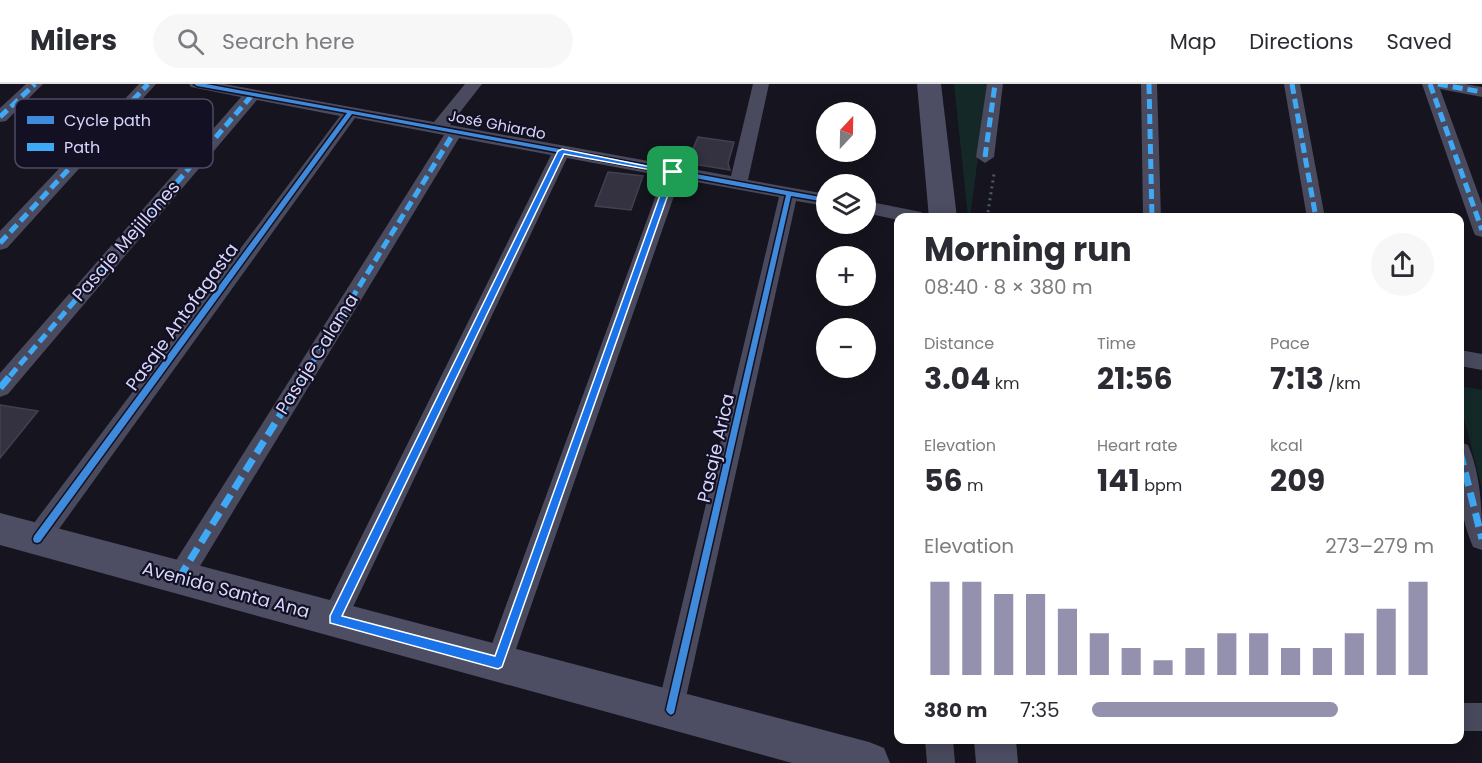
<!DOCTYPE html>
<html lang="en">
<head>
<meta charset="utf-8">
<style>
	:root { --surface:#fff; --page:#f7f7f7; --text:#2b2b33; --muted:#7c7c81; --line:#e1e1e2; --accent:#9391ae }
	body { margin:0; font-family:Poppins,sans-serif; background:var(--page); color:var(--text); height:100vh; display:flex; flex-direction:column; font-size:22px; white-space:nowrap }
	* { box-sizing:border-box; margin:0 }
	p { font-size:20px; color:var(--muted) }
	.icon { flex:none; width:33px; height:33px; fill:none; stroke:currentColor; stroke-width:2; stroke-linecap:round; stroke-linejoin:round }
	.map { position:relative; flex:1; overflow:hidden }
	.panel { position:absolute; left:894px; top:129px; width:570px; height:531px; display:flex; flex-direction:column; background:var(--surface); border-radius:12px; box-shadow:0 3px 15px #0003 }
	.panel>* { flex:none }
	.needle { width:39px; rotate:22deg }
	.tools { position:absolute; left:816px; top:18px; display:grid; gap:12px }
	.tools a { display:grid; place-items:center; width:60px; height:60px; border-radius:50%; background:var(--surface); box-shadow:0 3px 15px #0003; font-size:30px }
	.pin { position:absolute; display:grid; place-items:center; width:51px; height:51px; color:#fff; margin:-26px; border-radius:12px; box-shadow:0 3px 9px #0006 }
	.round { display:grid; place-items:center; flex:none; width:63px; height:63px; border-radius:32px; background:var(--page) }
	.head { display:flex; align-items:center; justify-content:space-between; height:102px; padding:0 30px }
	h1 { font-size:33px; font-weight:700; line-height:45px }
	.metrics { display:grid; grid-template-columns:repeat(3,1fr); gap:9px; height:102px; padding:6px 30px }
	.metrics div { display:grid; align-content:center }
	.metrics b { font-size:30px; font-weight:700 }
	.metrics small { font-size:16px; font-weight:400 }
	.metrics p { font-size:16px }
	.chart { height:168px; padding:12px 30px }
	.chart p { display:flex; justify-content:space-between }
	.chart svg { width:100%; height:108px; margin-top:6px; stroke:var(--accent); stroke-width:6 }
	ul { padding:0 30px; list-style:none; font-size:20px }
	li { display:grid; grid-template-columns:96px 72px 1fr; align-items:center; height:45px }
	li i { height:15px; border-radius:8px; background:var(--accent) }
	header { display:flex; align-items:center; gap:36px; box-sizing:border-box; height:84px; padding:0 30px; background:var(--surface); border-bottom:2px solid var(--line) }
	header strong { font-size:28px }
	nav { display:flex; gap:33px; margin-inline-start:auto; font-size:21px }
	.search { width:420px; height:54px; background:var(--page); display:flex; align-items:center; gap:15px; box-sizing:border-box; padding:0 21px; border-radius:33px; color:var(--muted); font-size:22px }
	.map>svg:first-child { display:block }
	.green { fill:#142828 }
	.building { fill:#343240; stroke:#424051; stroke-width:1.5 }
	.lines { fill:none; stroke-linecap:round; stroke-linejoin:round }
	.path { stroke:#4c5a65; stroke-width:3; stroke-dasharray:2 4; stroke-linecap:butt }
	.street { fill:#4a4a5e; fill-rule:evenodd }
	.secondary { fill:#4d4e64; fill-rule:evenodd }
	.quiet-far1 { stroke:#3fa9f5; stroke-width:5; stroke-dasharray:10 5; stroke-linecap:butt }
	.quiet { stroke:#3fa9f5; stroke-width:7; stroke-dasharray:14 7; stroke-linecap:butt }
	.cycleway-casing { stroke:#121022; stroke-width:3 }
	.cycleway { fill:#408adc; fill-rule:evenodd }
	.route { fill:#1a73e8; stroke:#fff; stroke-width:1.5; fill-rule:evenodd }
	.labels { text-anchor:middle; stroke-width:4.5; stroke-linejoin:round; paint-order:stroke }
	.far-street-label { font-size:15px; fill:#d7d5fb; stroke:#121022 }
	.street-label { font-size:18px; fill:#d7d5fb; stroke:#121022 }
	.key { fill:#121022; stroke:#4d4b63; stroke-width:1.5 }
	.key-label { font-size:16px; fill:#d7d5fb }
</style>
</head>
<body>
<header>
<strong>Milers</strong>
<div class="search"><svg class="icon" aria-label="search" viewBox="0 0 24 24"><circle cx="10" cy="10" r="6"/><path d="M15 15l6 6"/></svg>Search here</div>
<nav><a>Map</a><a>Directions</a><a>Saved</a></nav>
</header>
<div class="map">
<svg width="1482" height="679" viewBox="0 0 1482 679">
	<rect width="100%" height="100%" fill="#16141e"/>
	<g class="green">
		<polygon points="954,0 988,0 970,133 968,133"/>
		<polygon points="1460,302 1482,306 1482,405 1460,319"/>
	</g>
	<g class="building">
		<polygon points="698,53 734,58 728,79 730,86 687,79"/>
		<polygon points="608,88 643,92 631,126 595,122"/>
		<polygon points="0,321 38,327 0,374"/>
	</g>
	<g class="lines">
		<polyline class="path" points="987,134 994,90"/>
		<g class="street">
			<polygon points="26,0 43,0 6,37 0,38 0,24"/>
			<polygon points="139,0 156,0 7,164 0,166 0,147"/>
			<polygon points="189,0 224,0 434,38 465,0 482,0 450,41 731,92 753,0 769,0 748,96 826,110 826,122 796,117 681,636 671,640 661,636 657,626 779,113 680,95 508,588 498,592 488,588 485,579 663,92 567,74 343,544 334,548 325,544 321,535 325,526 551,71 459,54 188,502 179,506 170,502 166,494 170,486 444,51 355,34 46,463 37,466 28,463 25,455 28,447 340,32 257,16 8,310 0,313 0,289 241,13 191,3"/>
			<polygon points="987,0 1003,0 994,73 985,79 976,73"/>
			<polygon points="1141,0 1157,0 1161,134 1143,134"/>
			<polygon points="1284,0 1300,0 1325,134 1307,134"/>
			<polygon points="1422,0 1465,0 1482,3 1482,13 1440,5 1482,120 1482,153 1475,151 1473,146"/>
			<polygon points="866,117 921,128 930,134 898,134 898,136 866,129"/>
			<polygon points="1460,266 1482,270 1482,286 1460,282"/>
			<path d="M1460,358L1468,361C1482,394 1482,430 1482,466L1473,463C1459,431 1456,392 1460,358Z"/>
			<rect x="1460" y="619" width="22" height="28"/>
			<polygon points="925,656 953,656 955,679 927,679"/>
		</g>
		<g class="secondary">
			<polygon points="917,0 941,0 957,134 929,134"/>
			<polygon points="0,429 869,658 884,664 890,679 792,679 0,461"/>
			<polygon points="974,656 1016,656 1018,679 976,679"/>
		</g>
		<g class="quiet-far1">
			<polyline points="1149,0 1152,134"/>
			<polyline points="1292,0 1316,134"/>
			<polyline points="1430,0 1482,146"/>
			<polyline points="1438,0 1482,8"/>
			<polyline points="0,33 35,0"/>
			<polyline points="985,73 995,0"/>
			<polyline points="0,159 148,0"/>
			<polyline points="10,292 253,10"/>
			<polyline points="304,292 455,47"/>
			<polyline points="452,292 562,67"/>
			<polyline points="600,292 673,88"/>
		</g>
		<g class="quiet">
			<polyline points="0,304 11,291"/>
			<polyline points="1460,368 1482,455"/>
			<polyline points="179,494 305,291"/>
			<polyline points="334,535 453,291"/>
			<polyline points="498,579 601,291"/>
		</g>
		<defs>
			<polygon id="cycleway" points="194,0 206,0 826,114 826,118 791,112 674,629 671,631 668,629 666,626 786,111 352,30 40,458 37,459 34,458 33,455 34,452 347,29 197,2"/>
		</defs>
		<use href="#cycleway" class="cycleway-casing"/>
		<use href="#cycleway" class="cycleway"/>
	</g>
	<path class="route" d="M562,65L676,88L502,583L498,585L330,539V532L558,67ZM564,70L668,89L495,572L342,532Z"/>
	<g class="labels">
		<g class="far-street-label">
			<text transform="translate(497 41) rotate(11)" y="5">José Ghiardo</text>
		</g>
		<g class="street-label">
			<text transform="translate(126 157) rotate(-49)" y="6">Pasaje Mejillones</text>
			<text transform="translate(182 233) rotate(-54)" y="6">Pasaje Antofagasta</text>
			<text transform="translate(317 270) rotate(-58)" y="6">Pasaje Calama</text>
			<text transform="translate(716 364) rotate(-77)" y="6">Pasaje Arica</text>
			<text transform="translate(226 506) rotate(15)" y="6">Avenida Santa Ana</text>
		</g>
	</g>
	<rect x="15" y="15" width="198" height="69" rx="9" class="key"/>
	<rect x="27" y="32" width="27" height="8" fill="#408adc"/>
	<rect x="27" y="59" width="27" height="8" fill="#3fa9f5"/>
	<g class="key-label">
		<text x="64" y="42">Cycle path</text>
		<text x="64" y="69">Path</text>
	</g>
</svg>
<div class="tools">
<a><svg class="needle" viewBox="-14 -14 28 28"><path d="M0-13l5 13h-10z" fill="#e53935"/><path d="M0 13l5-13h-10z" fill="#7c7c81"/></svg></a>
<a><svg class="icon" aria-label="layers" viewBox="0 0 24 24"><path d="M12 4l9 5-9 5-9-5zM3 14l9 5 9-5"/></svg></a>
<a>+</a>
<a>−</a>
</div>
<div class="pin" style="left:673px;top:88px;background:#1e9e55"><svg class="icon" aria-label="arrive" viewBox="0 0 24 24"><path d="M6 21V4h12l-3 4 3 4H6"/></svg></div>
<section class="panel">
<div class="head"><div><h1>Morning run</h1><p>08:40 · 8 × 380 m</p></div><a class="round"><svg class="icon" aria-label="share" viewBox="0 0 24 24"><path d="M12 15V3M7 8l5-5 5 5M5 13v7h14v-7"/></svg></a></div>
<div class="metrics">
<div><p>Distance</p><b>3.04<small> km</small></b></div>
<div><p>Time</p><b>21:56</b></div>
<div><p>Pace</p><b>7:13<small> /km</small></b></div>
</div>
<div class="metrics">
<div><p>Elevation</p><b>56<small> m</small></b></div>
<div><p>Heart rate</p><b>141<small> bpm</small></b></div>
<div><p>kcal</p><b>209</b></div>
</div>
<div class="chart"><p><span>Elevation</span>273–279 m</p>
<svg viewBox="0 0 160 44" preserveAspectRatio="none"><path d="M5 44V6M15 44V6M25 44V11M35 44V11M45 44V17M55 44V27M65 44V33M75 44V38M85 44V33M95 44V27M105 44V27M115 44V33M125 44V33M135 44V27M145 44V17M155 44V6"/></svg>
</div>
<ul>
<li><b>380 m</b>7:35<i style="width:72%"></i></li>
</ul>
</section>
</div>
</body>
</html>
